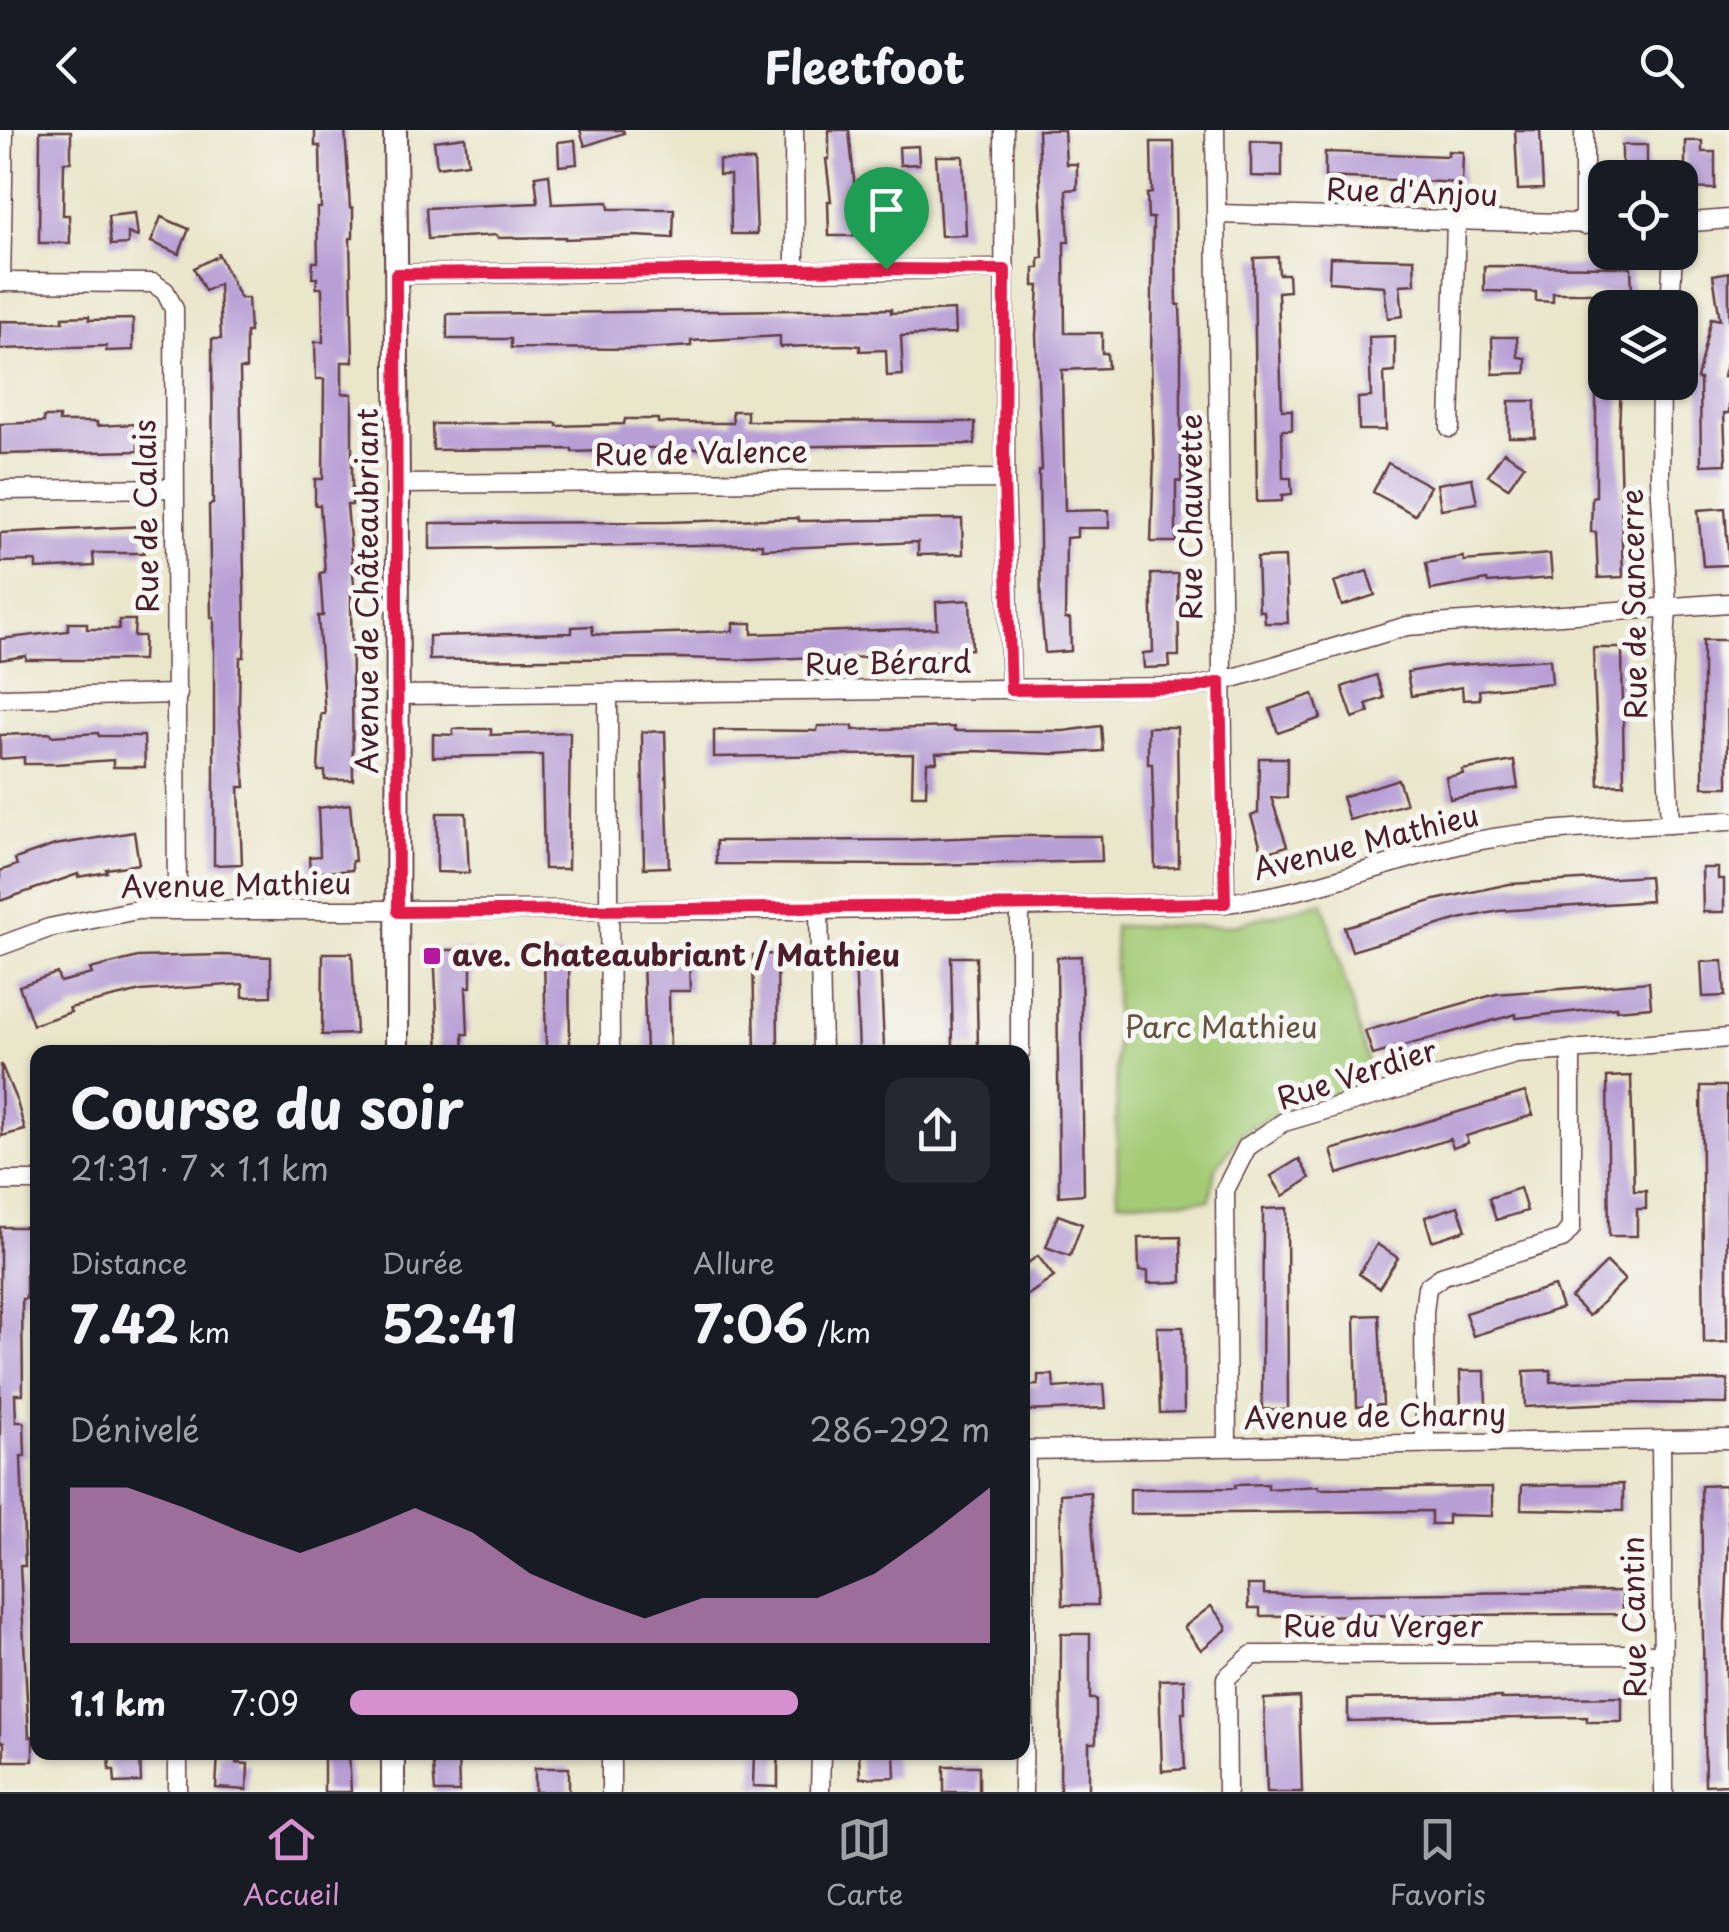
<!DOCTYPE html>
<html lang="fr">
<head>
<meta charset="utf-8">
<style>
	:root { --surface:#171b24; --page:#242831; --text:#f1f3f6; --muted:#9ea1a6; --line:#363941; --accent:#d690ce }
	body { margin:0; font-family:"Playpen Sans",sans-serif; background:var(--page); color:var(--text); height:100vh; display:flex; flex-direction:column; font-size:38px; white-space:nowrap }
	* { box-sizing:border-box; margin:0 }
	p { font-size:32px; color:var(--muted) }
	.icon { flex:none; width:55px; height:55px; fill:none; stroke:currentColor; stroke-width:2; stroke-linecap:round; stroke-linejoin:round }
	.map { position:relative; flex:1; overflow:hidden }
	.side { position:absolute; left:30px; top:915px; width:1000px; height:715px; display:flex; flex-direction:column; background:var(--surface); border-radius:20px; box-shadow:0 2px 8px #0004 }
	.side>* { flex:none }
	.buttons { position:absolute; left:1588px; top:30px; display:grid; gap:20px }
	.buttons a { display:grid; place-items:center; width:110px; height:110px; border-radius:20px; background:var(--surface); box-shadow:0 2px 8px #0004; font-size:50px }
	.pin { position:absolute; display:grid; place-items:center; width:85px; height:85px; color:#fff; margin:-102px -42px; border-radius:50% 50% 50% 0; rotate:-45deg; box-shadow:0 0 10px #0007 }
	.pin .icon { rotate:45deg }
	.round { display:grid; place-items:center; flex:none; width:105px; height:105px; border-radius:20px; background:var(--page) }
	.summary { display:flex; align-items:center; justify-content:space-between; height:170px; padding:0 40px }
	h1 { font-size:55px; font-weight:700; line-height:75px }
	.metrics { display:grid; grid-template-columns:repeat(3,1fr); gap:15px; height:170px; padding:10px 40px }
	.metrics div { display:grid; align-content:center }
	.metrics b { font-size:50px; font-weight:700 }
	.metrics small { font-size:28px; font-weight:400 }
	.metrics p { font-size:28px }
	.chart { height:280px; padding:20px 40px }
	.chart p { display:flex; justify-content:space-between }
	.chart svg { width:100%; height:180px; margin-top:10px; fill:var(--accent); opacity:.7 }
	ul { padding:0 40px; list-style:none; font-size:32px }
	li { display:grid; grid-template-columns:160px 120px 1fr; align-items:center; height:75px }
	li i { height:25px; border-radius:12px; background:var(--accent) }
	header { display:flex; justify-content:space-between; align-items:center; height:130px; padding:0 40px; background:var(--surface); font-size:45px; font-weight:700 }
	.dock { display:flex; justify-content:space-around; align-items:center; height:140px; border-top:2px solid var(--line); background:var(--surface); font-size:28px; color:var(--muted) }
	.dock a { display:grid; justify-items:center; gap:5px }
	.dock .current { color:var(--accent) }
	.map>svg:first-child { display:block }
	.green { fill:#a4cc77; stroke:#777651; stroke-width:2.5 }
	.building { fill:#b79ed5 }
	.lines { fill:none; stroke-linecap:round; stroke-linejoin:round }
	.street-casing { stroke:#623d43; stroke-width:21 }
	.secondary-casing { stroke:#623d43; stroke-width:26 }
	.street { stroke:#fff; stroke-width:18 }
	.secondary { stroke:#fff; stroke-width:22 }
	.route-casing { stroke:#fff; stroke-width:20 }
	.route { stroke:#e11d48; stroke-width:12 }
	.poi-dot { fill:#b5179e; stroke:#f6f6f2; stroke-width:4 }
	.labels { text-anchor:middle; stroke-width:10; stroke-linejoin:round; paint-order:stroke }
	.street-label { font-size:30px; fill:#4a1f2b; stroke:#f6f6f2 }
	.poi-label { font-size:30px; font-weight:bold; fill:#4a1f2b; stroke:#f6f6f2; text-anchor:start }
	.park-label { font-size:30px; fill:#655342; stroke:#f6f6f2 }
</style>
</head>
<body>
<header><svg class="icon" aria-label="back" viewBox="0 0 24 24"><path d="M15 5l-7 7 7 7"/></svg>Fleetfoot<svg class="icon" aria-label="search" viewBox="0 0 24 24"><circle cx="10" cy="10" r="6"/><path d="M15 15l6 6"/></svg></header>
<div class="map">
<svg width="1729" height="1662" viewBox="0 0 1729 1662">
	<rect width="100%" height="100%" fill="#f6f6f2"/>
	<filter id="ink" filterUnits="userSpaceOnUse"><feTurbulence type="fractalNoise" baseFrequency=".01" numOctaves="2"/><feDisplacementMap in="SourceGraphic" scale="20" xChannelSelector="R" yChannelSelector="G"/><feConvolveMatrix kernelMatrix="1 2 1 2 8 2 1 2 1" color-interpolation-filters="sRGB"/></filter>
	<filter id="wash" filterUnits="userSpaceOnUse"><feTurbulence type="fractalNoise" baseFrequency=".0048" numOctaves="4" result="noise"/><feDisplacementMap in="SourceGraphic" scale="40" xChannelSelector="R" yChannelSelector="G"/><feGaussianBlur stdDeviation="2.25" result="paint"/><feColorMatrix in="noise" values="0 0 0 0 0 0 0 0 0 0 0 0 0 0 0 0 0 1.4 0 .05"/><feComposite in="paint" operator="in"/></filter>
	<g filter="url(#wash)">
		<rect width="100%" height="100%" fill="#eae6ca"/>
		<polygon class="green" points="1323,772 1374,954 1288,978 1244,1001 1215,1039 1210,1070 1118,1071 1114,796 1228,796"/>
		<g id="blocks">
			<g class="building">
				<polygon points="315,0 345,0 350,78 353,78 353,108 350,108 353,232 342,232 342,263 352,264 352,375 347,375 355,465 351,465 353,650 325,650 325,641 318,641 321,584 325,584 318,486 323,486 320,443 325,442 320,375 315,375 315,349 323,349 324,249 316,249 315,212 323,212 322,158 316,158 317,148 312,148 313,132 318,132 317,78 321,78 320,16 315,16"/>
				<polygon points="580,0 623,0 624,3 585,16"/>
				<polygon points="829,0 849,0 855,60 854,106 829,106 828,71 831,71 826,29 829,29"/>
				<polygon points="1038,0 1064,0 1066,34 1077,34 1077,59 1066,60 1069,112 1064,112 1065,203 1102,203 1102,223 1107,223 1108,238 1062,240 1065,381 1109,380 1109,398 1077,398 1077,407 1066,408 1065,489 1070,489 1071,521 1045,523 1041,480 1039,341 1042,340 1036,205 1039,156 1034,156 1034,138 1039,138 1039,128 1043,128"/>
				<polygon points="1515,0 1540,0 1543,59 1518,60"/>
				<polygon points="40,1 71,1 71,32 64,32 63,85 69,85 70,113 39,113"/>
				<polygon points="465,7 468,33 437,37 434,11"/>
				<polygon points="575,10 577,34 559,36 558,12"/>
				<polygon points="1251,11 1282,12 1282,47 1251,46"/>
				<polygon points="1685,11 1702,11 1702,22 1715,22 1715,59 1685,58"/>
				<polygon points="1151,12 1174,12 1177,175 1180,175 1181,205 1181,352 1176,351 1176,412 1151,412 1154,328 1151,230 1153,88 1148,88 1147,64 1152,63"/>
				<rect x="1622" y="15" width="25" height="33"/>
				<polygon points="918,16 919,34 900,35 899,17"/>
				<polygon points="1448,21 1463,22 1462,53 1325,47 1325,22 1448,26"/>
				<polygon points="936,26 963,26 966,105 941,106"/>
				<polygon points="719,30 754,31 757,104 731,104 730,45 719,45"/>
				<polygon points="549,44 552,74 608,72 609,79 674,79 673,108 634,106 565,109 565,107 498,108 497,105 428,109 426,78 538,73 535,46"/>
				<polygon points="135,83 138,107 128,103 128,114 111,115 108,86"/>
				<polygon points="161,87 189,99 179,124 151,112"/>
				<polygon points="218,123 240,168 248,168 250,202 246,202 246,239 240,239 245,499 244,527 240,527 239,579 245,657 239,657 242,734 214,735 214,487 211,487 209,375 213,374 212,209 221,209 219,154 205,161 194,138 218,126"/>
				<polygon points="1278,127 1279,144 1288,144 1289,161 1278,162 1282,280 1292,280 1292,300 1282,300 1283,348 1291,348 1292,364 1282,365 1282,371 1257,372 1254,128"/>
				<polygon points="1330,127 1414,129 1415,154 1400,155 1403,186 1388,188 1384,156 1329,152"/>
				<polygon points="1484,136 1631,137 1632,163 1553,163 1553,172 1536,171 1536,162 1484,161"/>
				<polygon points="1729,142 1729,221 1723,247 1729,247 1729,283 1724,283 1726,334 1701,335 1700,249 1697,249 1711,188 1720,190 1713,145"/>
				<polygon points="891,179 891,183 954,180 955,204 901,206 903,245 887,246 886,220 860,221 860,216 847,215 780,217 780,206 691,211 691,216 645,219 511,218 511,209 447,209 447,184"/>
				<polygon points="89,186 89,190 133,189 133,220 106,221 106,216 0,219 0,191 63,192 63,187"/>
				<polygon points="1395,206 1395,242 1384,243 1386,300 1359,300 1358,268 1371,267 1369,207"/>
				<polygon points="1492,207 1517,207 1518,227 1526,228 1526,243 1493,244"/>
				<polygon points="1596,252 1621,252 1619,300 1623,447 1598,448 1596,402 1591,402 1592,367 1596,366"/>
				<rect x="1509" y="271" width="26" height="36"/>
				<polygon points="732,281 747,281 747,291 975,292 975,314 752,317 752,320 603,317 604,321 572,322 572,319 433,320 432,294 557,293 557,296 624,294 625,289 658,289 658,293 733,293"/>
				<polygon points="44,287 59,287 59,292 97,292 97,296 137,294 138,321 0,324 0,294 44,292"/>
				<polygon points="1504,322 1524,335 1508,358 1488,345"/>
				<polygon points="1388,333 1430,356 1415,385 1373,362"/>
				<polygon points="1472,348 1477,373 1441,379 1437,354"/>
				<polygon points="1725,378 1729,435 1703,436 1698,380"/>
				<polygon points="798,388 799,391 962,389 963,424 918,425 918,412 762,419 762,414 430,419 430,393 668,392"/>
				<polygon points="144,396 144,423 93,423 94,436 36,439 36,431 0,432 0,403"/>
				<polygon points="1550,424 1552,448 1488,453 1487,450 1431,460 1426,433 1463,427 1464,431"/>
				<polygon points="1285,427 1288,493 1265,493 1264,481 1259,481 1257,428"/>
				<polygon points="1367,441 1375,465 1342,476 1334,452"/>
				<polygon points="1151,444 1178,444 1179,526 1169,526 1170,537 1144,538 1143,523 1153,522"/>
				<polygon points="970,470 972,519 814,531 814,527 752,530 678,528 429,530 429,506 572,503 572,497 592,496 593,504 605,505 733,501 733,493 752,493 752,504 937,498 936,472"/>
				<polygon points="119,490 135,490 134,506 144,506 143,530 26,530 26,526 0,530 0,509 68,501 68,493 87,493 87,499 119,499"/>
				<polygon points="1703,510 1727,510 1728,657 1703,657"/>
				<polygon points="1593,518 1622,518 1624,654 1599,655"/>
				<polygon points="1550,529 1552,553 1479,560 1480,569 1463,570 1462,557 1411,566 1407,542 1443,536"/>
				<polygon points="1376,545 1384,568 1366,574 1369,582 1353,588 1342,557"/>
				<polygon points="1313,564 1321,588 1278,603 1270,579"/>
				<polygon points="818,596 853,596 853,600 954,597 954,601 1064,601 1101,596 1103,621 1055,624 973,621 936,623 937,632 927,632 926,665 912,665 913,624 714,627 714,600 817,601"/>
				<polygon points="1148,597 1177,597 1179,737 1155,738 1152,634 1148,634"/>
				<polygon points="453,599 491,599 491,605 570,602 568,739 544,739 542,625 433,627 433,604 453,605"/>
				<polygon points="665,601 669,737 644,738 642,602"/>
				<polygon points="51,603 51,606 98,603 99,606 144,606 145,637 113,637 113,630 55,634 24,634 24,627 0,629 0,605"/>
				<polygon points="1259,628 1287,628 1287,668 1271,667 1287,716 1263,724 1251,686 1258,683"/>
				<polygon points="1514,631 1518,658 1450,669 1446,647 1463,644 1462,640"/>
				<polygon points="1398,649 1406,674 1349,690 1342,667"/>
				<polygon points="350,674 355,731 352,731 352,740 310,743 309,727 320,726 318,678"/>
				<polygon points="437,683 466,683 469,743 437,742"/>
				<polygon points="134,702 139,734 106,739 107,742 78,747 78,744 0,771 0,741 17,735 15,729 55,715"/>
				<polygon points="1007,706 1101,706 1102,731 923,735 716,734 716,711 906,710"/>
				<polygon points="1702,738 1718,738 1718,749 1724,749 1724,782 1703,782"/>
				<polygon points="1649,746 1651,771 1499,781 1459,789 1352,821 1344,797 1435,770 1509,754"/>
				<polygon points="434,820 471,820 471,857 466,857 468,904 463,904 464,922 439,922"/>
				<polygon points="323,823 352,823 356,904 322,905"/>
				<polygon points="777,824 778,922 755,922 753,825"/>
				<polygon points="222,825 271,827 271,866 243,867 243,854 141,861 69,878 71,882 33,895 19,856 57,843 60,852 92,844 90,839 138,827"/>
				<polygon points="544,826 569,826 570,917 546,917"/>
				<polygon points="880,826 884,917 882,922 859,922 855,827"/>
				<polygon points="1081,826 1084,1064 1059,1066 1057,827"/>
				<polygon points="951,827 976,827 978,916 953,916"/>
				<polygon points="689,829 690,861 669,861 670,922 646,922 643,830"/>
				<polygon points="1723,831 1725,866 1703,867 1701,832"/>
				<polygon points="1649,852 1651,877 1616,880 1616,877 1516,888 1516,884 1373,925 1365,901 1496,864"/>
				<polygon points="1,934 17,972 25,1000 2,1006"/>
				<polygon points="1631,946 1634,1061 1646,1061 1646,1079 1637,1079 1637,1106 1609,1106 1607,947"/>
				<polygon points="1701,956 1727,956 1727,1212 1704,1213"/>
				<polygon points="1525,962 1533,985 1466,1006 1468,1013 1453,1018 1450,1009 1338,1044 1331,1020"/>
				<polygon points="1299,1029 1310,1048 1283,1066 1271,1046"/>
				<polygon points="1520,1058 1527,1081 1496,1090 1489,1068"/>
				<polygon points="1458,1076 1466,1100 1432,1111 1425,1087"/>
				<polygon points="1287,1078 1288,1280 1262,1279 1263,1079"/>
				<polygon points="1058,1085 1082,1094 1070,1126 1046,1117"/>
				<polygon points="0,1097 34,1097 34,1132 26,1132 26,1169 22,1169 23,1264 15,1264 16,1292 24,1292 25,1326 21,1326 25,1436 20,1436 29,1607 33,1606 33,1631 4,1631 4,1612 0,1612"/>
				<polygon points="1181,1107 1182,1152 1148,1153 1148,1141 1139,1141 1138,1108"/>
				<polygon points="1377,1114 1398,1128 1379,1158 1359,1144"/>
				<polygon points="1038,1126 1054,1147 1022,1169 1022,1137"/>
				<polygon points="1607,1132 1625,1150 1589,1186 1571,1168"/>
				<polygon points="1554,1156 1562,1178 1473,1206 1465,1183"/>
				<polygon points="1379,1185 1383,1275 1357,1277 1355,1186"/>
				<polygon points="1157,1197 1183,1197 1184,1282 1160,1283"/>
				<polygon points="1551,1240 1551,1252 1728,1250 1727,1274 1615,1273 1525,1277 1524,1241"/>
				<polygon points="1460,1241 1485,1241 1486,1276 1461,1277"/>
				<polygon points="1038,1245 1053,1245 1054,1258 1104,1254 1106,1278 1022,1281 1022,1256 1038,1255"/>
				<polygon points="1268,1354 1268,1359 1319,1356 1319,1359 1492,1357 1492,1386 1448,1385 1448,1394 1431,1394 1431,1381 1130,1384 1130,1359 1235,1358 1235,1355"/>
				<polygon points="1623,1354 1623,1381 1521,1379 1522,1355"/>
				<polygon points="1725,1355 1729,1402 1725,1493 1728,1654 1705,1655 1701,1356"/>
				<polygon points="1090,1362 1098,1475 1063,1475 1060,1364"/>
				<polygon points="1248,1455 1264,1455 1264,1464 1294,1465 1622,1461 1623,1484 1260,1486 1260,1478 1249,1478"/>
				<polygon points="1211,1476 1226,1495 1226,1500 1201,1520 1184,1497"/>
				<polygon points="1061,1504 1090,1504 1090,1569 1096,1569 1096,1613 1089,1613 1089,1662 1060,1662"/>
				<polygon points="1184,1549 1185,1583 1182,1583 1185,1639 1162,1641 1159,1550"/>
				<polygon points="1299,1567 1302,1662 1267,1662 1264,1569"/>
				<polygon points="1501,1567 1501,1569 1622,1567 1622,1592 1587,1592 1587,1587 1348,1591 1348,1569"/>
				<polygon points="109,1622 140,1622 141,1652 115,1653 114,1640 110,1640"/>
				<polygon points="324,1622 349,1622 351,1662 324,1662"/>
				<polygon points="432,1622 458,1622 459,1662 435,1662"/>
				<polygon points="754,1622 778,1622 778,1657 753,1656"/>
				<polygon points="859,1622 894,1622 895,1647 860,1648"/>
				<polygon points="218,1623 237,1624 236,1633 248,1634 247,1660 216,1658"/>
				<rect x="944" y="1636" width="35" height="26"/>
				<rect x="535" y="1638" width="34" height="24"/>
			</g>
		</g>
	</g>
	<g filter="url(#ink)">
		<use href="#blocks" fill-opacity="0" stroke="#623d43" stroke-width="2.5"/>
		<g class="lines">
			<defs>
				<g id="street">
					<polyline points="794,0 795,139"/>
					<polyline points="1004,0 1005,349 1011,560"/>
					<polyline points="1215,0 1225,773"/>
					<polyline points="1217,84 1605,94"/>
					<polyline points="1680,93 1729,89"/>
					<polyline points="1584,95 1584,0"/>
					<polyline points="396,144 1005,139"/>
					<polyline points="0,152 153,153 165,161 174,179 177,779"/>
					<polyline points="1,152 4,0"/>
					<polyline points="1670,178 1673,122"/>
					<polyline points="1661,252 1660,347 1667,478 1663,551 1670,694"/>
					<polyline points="1450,298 1456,92"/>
					<polyline points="398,354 1005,349"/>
					<polyline points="0,360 173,358"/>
					<polyline points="608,564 610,922"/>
					<polyline points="398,565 1194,557 1220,552 1407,496 1729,473"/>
					<polyline points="0,568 178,564"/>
					<polyline points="1020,777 1020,922"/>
					<polyline points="819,780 822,922"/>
					<path d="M0,816L49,798L137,780H819L1225,773C1306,765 1383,733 1462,714C1542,696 1646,696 1729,691"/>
					<polyline points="0,1051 38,1051"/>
					<polyline points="1661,1311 1664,1662"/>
					<polyline points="1425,1313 1424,1182 1427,1157 1444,1145 1562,1109 1571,1098 1571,919"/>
					<polyline points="1227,1316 1225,1060 1247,1017 1284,992 1516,924 1729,908"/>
					<polyline points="1022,1320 1729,1309"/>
					<polyline points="178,1622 178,1662"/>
					<polyline points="611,1662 611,1622"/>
					<polyline points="820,1662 821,1622"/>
					<polyline points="1023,1662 1026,1320"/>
					<polyline points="1227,1662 1226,1548 1252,1525 1662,1524"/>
				</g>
				<g id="secondary">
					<polyline points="395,0 398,354 397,922"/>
					<polyline points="393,1662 393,1622"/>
				</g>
			</defs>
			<use href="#street" class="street-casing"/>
			<use href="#secondary" class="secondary-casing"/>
			<use href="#street" class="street"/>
			<use href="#secondary" class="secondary"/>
		</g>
	</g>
	<g class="lines" filter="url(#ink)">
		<defs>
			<polygon id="route" points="886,139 1005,140 1004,349 1011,560 1194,558 1220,552 1225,773 398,782 396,144"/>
		</defs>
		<use href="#route" class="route-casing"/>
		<use href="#route" class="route"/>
	</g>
	<rect class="poi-dot" x="422" y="816" width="20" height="20" rx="5"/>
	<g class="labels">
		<g class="street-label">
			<text transform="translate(1412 63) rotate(2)" y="10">Rue d'Anjou</text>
			<text transform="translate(701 324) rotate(-1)" y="10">Rue de Valence</text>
			<text transform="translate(147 386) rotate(-91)" y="10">Rue de Calais</text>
			<text transform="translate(1192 387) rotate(-90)" y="10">Rue Chauvette</text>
			<text transform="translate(368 461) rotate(-90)" y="10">Avenue de Châteaubriant</text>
			<text transform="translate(1635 474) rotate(-91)" y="10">Rue de Sancerre</text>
			<text transform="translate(888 534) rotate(-1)" y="10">Rue Bérard</text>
			<text transform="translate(1366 713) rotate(-14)" y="10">Avenue Mathieu</text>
			<text transform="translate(236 756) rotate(-1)" y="10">Avenue Mathieu</text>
			<text transform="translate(1357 945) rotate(-18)" y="10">Rue Verdier</text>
			<text transform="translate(1375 1287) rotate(-1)" y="10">Avenue de Charny</text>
			<text transform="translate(1635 1487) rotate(-91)" y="10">Rue Cantin</text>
			<text x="1383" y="1507">Rue du Verger</text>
		</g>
		<g class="poi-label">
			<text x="452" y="836">ave. Chateaubriant / Mathieu</text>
		</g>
		<g class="park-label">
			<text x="1221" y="908">Parc Mathieu</text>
		</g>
	</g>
</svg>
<div class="buttons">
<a><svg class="icon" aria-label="locate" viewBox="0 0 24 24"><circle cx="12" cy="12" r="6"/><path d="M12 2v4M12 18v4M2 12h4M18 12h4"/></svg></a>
<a><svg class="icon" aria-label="layers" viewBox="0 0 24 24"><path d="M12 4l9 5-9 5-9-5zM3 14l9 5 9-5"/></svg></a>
</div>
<div class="pin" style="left:886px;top:139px;background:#1e9e55"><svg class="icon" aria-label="arrive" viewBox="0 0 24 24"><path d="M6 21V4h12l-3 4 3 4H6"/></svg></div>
<section class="side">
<div class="summary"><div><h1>Course du soir</h1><p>21:31 · 7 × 1.1 km</p></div><a class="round"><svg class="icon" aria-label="share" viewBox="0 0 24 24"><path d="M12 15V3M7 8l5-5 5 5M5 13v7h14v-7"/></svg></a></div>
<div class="metrics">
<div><p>Distance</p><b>7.42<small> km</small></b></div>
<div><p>Durée</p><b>52:41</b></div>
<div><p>Allure</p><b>7:06<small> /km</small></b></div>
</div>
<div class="chart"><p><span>Dénivelé</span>286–292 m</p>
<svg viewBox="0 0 160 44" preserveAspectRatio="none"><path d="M0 44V6L10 6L20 11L30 17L40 22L50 17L60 11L70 17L80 27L90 33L100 38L110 33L120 33L130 33L140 27L150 17L160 6V44z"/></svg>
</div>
<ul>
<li><b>1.1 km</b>7:09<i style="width:70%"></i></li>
</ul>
</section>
</div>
<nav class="dock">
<a class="current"><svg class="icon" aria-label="home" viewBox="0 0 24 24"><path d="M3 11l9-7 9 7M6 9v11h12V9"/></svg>Accueil</a>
<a><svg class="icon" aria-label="map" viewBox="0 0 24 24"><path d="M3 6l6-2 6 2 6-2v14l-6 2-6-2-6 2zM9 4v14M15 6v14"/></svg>Carte</a>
<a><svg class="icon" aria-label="saved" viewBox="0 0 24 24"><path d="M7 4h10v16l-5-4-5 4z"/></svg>Favoris</a>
</nav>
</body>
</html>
